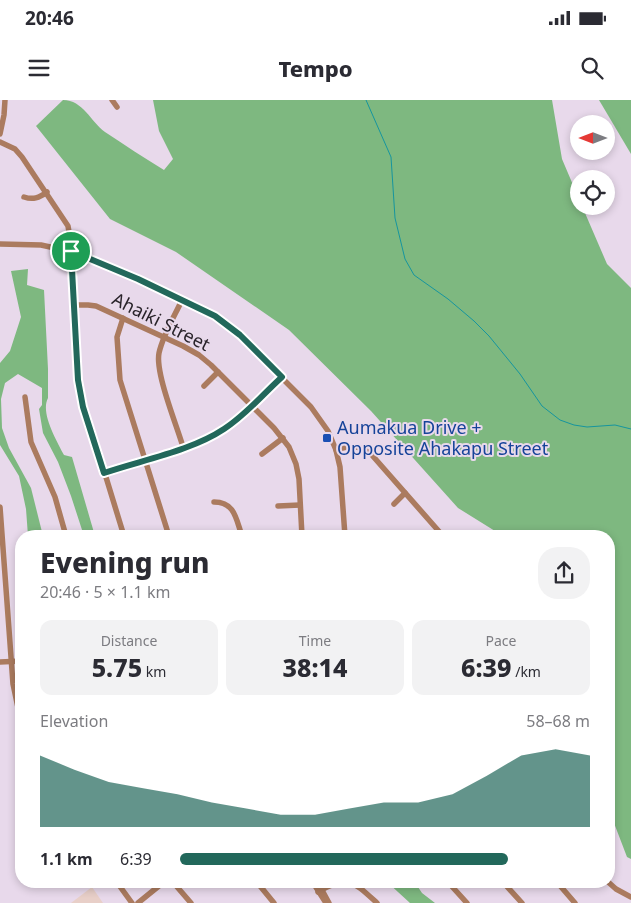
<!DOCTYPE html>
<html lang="en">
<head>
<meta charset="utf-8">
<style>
	:root { --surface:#fff; --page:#f2f2f3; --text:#2b2b33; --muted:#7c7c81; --accent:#22685b }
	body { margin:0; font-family:"Noto Sans",sans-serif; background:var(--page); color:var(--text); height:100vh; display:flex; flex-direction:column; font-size:19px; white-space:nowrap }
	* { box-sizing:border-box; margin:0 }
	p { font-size:16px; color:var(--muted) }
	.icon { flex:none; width:28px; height:28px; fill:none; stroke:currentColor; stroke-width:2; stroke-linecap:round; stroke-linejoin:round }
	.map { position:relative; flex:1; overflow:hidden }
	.sheet { position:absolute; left:15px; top:430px; width:600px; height:358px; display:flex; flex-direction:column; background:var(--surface); border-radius:20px; box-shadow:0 2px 8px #0003 }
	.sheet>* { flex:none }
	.needle { width:32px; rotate:270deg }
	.controls { position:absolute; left:570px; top:15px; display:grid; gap:10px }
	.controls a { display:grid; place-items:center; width:45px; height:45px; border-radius:50%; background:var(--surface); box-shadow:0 2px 8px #0003; font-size:25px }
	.pin { position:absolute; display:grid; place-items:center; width:42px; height:42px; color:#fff; margin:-21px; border:2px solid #fff; border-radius:50%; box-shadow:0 1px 5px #0007 }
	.round { display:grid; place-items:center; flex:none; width:52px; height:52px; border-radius:20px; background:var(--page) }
	.head { display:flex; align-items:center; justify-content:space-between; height:85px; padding:0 25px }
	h1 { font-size:28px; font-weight:800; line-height:38px }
	.stats { display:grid; grid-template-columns:repeat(3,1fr); gap:8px; height:85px; padding:5px 25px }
	.stats div { display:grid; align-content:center; border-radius:12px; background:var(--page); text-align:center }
	.stats b { font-size:25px; font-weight:800 }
	.stats small { font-size:14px; font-weight:400 }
	.stats p { font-size:14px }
	.chart { height:140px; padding:10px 25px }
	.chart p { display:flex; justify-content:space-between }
	.chart svg { width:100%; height:90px; margin-top:5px; fill:var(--accent); opacity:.7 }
	ul { padding:0 25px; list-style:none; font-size:16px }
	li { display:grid; grid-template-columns:80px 60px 1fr; align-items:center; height:38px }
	li i { height:12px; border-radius:6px; background:var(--accent) }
	.status { display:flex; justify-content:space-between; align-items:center; height:35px; padding:0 25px; background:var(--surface); direction:ltr }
	.status svg { height:14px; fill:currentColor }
	header { display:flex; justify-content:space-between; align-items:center; height:65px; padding:0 25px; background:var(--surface); font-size:22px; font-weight:800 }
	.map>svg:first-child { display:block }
	.industrial { fill:#e8cfc8 }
	.forest { fill:#7eb880 }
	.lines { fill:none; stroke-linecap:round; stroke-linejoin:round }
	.stream { stroke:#16959e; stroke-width:1 }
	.minor { stroke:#ab7b5f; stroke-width:5.5 }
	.route-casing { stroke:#fff; stroke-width:10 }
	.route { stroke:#22685b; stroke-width:6 }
	.transit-dot { fill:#1a4fb4; stroke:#e8d9eb; stroke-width:2 }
	.labels { text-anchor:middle; stroke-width:4; stroke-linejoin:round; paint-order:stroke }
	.street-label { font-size:18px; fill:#29232a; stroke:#e8d9eb }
	.transit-label { font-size:18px; fill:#164399; stroke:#e8d9eb; text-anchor:start }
</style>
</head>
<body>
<div class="status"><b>20:46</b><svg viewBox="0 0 49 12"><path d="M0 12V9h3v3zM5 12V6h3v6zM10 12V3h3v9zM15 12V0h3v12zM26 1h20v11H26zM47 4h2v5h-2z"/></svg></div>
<header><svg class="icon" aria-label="menu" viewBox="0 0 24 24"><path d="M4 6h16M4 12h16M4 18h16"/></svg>Tempo<svg class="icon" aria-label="search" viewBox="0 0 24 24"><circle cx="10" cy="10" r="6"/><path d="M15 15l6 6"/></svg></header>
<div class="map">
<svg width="631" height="803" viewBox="0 0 631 803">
	<rect width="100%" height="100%" fill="#e8d9eb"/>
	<polygon class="industrial" points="92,787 103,803 71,803"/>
	<g class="forest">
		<path d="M63,0C83,0 91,22 105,32C125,45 144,58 164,70L173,59L159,31L153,0H552L562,59L579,99V106H582L607,164L631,188V759L627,757L614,723L609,715V436H503L458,408L371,311L289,230L176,152L110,119L36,26Z"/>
		<polygon points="599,0 631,0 631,54"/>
		<path d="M28,169L27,185L44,190L48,269V298C40,313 57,341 64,355L72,357L95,436H84L71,396L58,362L43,333L39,309L42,305V288L18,274L5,283L1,299L2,328L9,348L31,388L43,436H28L26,409L19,376L0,345V263L10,251L21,217L11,171Z"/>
		<polygon points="386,781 414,781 422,793 435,803 410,803"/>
	</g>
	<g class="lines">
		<polyline class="stream" points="366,0 391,57 395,118 405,159 414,175 448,199 474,221 489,236 520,274 542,306 560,320 574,325 587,327 615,325 631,329"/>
		<g class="minor">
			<polyline points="112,0 117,7"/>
			<polyline points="0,34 4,15 5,0"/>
			<polyline points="0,42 15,49 22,57 68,126 73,157 76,259 79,289 124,436"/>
			<path d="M24,97C33,100 39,98 47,92"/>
			<polyline points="0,144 41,145 82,154 198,207 235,231 311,307 328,331 336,350 340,367 345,436"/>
			<path d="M182,200C174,217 163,235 159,253C155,273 177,326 183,347"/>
			<polyline points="74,205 88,205 96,206 183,246 199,255 211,265 274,328 289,347 296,364 299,379 302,436"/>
			<polyline points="123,218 117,237 120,280 169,436"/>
			<polyline points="204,286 218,272"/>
			<polyline points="25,297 31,342 55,397 66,436"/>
			<path d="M336,350C350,345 359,345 371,354L443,436"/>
			<polyline points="262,354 283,338"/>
			<path d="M104,373C140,361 193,350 224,329C246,315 263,295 282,277"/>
			<path d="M214,402C235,402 236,419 242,436"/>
			<polyline points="394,404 405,393"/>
			<polyline points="278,406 300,405"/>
			<polyline points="0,407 13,584 21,622"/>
			<polyline points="0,562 21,561"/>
			<polyline points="116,781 132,803"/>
			<polyline points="172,781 191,803"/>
			<polyline points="256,781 274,803"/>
			<polyline points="312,781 326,803"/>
			<polyline points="317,781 329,803"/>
			<polyline points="447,781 467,803"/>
			<polyline points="502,781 522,803"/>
			<polyline points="556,781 575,803"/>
			<polyline points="607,781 616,789 631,797"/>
			<path d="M318,792C348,774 354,782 377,803"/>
			<polyline points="138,803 165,781"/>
		</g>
	</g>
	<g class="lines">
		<defs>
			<path id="route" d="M71,151L138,179L215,216L240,235L282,277C263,294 246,315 224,329C191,351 142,360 104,373L83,307L78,280Z"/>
		</defs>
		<use href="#route" class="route-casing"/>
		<use href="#route" class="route"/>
	</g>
	<rect class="transit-dot" x="322" y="333" width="10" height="10" rx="2.5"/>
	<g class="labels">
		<g class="street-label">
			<text transform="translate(161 222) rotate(27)" y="6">Ahaiki Street</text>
		</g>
		<g class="transit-label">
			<text x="337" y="334">Aumakua Drive +<tspan x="337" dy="21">Opposite Ahakapu Street</tspan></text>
		</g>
	</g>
</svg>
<div class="controls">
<a><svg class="needle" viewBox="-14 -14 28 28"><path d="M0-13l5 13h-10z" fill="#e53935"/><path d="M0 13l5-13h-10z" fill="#7c7c81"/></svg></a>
<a><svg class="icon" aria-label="locate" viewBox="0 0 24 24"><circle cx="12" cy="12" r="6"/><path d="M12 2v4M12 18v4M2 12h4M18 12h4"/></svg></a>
</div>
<div class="pin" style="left:71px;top:151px;background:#1e9e55"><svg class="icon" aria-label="arrive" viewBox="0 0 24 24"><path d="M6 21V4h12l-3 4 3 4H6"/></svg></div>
<section class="sheet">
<div class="head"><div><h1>Evening run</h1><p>20:46 · 5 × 1.1 km</p></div><a class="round"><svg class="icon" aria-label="share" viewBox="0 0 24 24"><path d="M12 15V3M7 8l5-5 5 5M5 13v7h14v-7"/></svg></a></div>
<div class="stats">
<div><p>Distance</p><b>5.75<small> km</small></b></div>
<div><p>Time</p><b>38:14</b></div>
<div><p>Pace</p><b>6:39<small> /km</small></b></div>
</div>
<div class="chart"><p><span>Elevation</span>58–68 m</p>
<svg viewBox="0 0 160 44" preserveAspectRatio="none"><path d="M0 44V9L10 16L20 22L30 25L40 28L50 32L60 35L70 38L80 38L90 35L100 32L110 32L120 28L130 19L140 9L150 6L160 9V44z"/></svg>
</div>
<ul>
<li><b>1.1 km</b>6:39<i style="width:80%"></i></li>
</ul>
</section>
</div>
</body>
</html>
